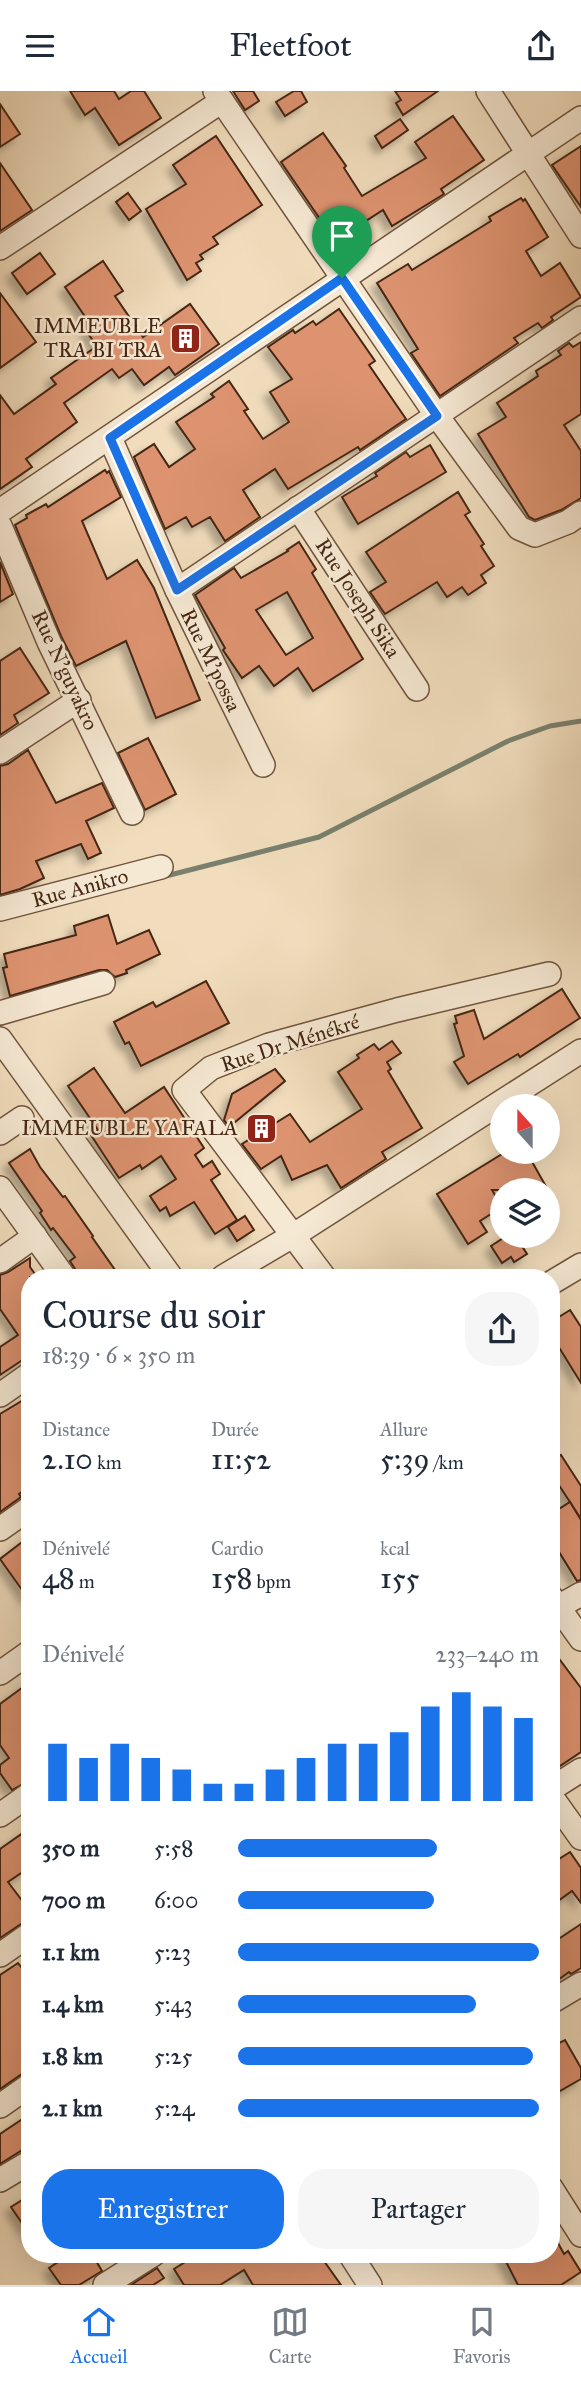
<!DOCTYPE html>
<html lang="fr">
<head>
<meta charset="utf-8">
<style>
	:root { --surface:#fff; --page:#f6f6f7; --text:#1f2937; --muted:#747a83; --line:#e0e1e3; --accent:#1a73e8 }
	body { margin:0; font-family:"IM FELL Great Primer",serif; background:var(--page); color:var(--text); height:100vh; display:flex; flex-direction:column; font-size:26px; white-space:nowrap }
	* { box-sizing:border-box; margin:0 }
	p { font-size:23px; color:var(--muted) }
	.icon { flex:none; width:38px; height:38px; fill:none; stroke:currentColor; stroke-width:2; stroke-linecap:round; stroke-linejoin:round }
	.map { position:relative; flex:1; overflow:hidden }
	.drawer { position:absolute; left:21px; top:1178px; width:539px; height:994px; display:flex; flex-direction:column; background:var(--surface); border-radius:28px; box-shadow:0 7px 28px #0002 }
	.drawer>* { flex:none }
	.needle { width:46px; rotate:339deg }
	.fabs { position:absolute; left:490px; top:1003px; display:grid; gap:14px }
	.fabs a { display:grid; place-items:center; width:70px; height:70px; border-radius:50%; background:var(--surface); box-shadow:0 7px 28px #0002; font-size:35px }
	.pin { position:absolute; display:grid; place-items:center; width:60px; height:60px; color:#fff; margin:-72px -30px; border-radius:50% 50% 50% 0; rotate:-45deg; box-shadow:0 0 7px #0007 }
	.pin .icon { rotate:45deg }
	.round { display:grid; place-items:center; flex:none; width:74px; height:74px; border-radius:28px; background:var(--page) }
	.head { display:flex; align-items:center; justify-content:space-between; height:119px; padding:0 21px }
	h1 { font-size:38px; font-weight:600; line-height:52px }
	.stats { display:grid; grid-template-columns:repeat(3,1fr); gap:10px; height:119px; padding:7px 21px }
	.stats div { display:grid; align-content:center }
	.stats b { font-size:30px; font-weight:600 }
	.stats small { font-size:19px; font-weight:400 }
	.stats p { font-size:19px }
	.chart { height:196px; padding:14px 21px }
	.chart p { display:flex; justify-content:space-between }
	.chart svg { width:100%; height:126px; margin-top:7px; stroke:var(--accent); stroke-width:6 }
	.button { display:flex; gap:14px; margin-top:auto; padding:14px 21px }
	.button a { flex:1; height:80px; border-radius:28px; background:var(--accent); color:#fff; font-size:28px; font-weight:600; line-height:80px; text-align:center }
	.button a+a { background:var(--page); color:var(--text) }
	ul { padding:0 21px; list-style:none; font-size:23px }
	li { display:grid; grid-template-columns:112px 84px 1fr; align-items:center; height:52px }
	li i { height:18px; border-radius:9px; background:var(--accent) }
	header { display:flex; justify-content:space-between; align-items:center; height:91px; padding:0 21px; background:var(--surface); font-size:32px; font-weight:600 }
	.menu { display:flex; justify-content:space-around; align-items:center; height:98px; border-top:2px solid var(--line); background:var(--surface); font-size:19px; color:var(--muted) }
	.menu a { display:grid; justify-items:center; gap:4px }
	.menu .on { color:var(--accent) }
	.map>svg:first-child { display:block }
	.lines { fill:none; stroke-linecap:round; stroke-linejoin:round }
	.stream { stroke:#79816e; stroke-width:5 }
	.building { fill:#dd9370; stroke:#452713; stroke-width:2; fill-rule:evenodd; filter:url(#shadow) }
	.minor-casing { stroke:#70543e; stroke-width:26 }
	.minor { stroke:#f6e9d4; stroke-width:23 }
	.route-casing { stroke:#fff; stroke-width:14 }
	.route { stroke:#1a73e8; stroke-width:9 }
	.labels { text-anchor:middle; stroke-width:5; stroke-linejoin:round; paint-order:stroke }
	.poi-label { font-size:21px; fill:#452713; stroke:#f6e9d4; text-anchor:end }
	.street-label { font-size:21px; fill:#452713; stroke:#f6e9d4 }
</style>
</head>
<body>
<header><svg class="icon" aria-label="menu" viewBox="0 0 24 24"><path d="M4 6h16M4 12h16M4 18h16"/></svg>Fleetfoot<svg class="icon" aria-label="share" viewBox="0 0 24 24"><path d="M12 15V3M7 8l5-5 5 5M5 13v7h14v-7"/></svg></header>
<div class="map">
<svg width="581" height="2194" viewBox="0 0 581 2194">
	<defs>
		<filter id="shadow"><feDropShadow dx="-6" dy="6" stdDeviation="3.5" flood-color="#0004"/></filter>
	</defs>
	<rect width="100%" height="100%" fill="#f1ddbd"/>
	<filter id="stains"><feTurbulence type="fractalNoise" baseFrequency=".00286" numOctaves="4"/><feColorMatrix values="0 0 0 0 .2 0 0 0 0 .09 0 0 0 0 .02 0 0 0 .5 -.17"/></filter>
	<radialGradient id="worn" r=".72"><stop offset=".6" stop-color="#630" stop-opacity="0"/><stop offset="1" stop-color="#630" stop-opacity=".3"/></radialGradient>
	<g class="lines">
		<polyline class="stream" points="162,786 319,746 508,650 550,635 581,630"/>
	</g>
	<g class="building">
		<polygon points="70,0 114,0 119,8 131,0 144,0 161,27 119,54 95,17 85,24"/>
		<polygon points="233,0 253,0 259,10 245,19"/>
		<polygon points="294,0 301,0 307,11 285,25 276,11"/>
		<polygon points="395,0 438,0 403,24 396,12 401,9"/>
		<polygon points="0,13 20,43 0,56"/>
		<polygon points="453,25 484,69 441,98 444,103 392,135 383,119 335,150 281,71 323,42 346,75 344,77 362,105 426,67 415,51"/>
		<polygon points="400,28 408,39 382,57 375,45"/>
		<polygon points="216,45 262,114 213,146 218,153 200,164 203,168 196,172 201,180 187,189 146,118 186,93 173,74"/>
		<polygon points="581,55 581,116 552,74"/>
		<polygon points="0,72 32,119 0,140"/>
		<polygon points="128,102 141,120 129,129 116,111"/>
		<polygon points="521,107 523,110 525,108 548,146 526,160 541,185 560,172 581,206 551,226 553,229 542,237 538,232 514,247 518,252 440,305 411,262 418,258 377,192 408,173 412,179 491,130 489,126"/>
		<polygon points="40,162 55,183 27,203 12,182"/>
		<polygon points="103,170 123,200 115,205 143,246 190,213 219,253 175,284 169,276 144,294 132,278 119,287 112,278 64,312 77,331 26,368 32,376 0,398 0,304 14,323 56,293 51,287 97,255 86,240 92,236 65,196"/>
		<polygon points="0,202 36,251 0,277"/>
		<polygon points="339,218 375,270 369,274 406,328 360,359 358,356 288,398 275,378 243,399 260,426 225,450 210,426 192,436 186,426 165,438 134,366 154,353 169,376 195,358 176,331 214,306 211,303 229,290 248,318 244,320 263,348 289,331 270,301 292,288 268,256 293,239 295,242 313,230 316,234"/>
		<polygon points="581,251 581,323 564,334 581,360 581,407 561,419 535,429 529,426 478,343 506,326 497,312 538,285 536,280 561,264 558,260 569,252 573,256"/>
		<polygon points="430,354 446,381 358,433 342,406 377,385 375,382 406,361 410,366"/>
		<polygon points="105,379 107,382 109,380 121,406 82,430 107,488 137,469 154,497 200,609 156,627 126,550 76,575 61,545 15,434 27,427 26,424 46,413 48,416"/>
		<polygon points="458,401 470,421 465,424 484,453 481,455 494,475 481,484 486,492 468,504 462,496 447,506 437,491 385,523 370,501 386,491 366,461"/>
		<path d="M299,451L316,478L312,482L363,568L313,600L298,577L274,595L259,575L242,587L223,559L225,557L195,504L234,477L241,487L288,460L287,459ZM287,501L313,547L286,564L256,519Z"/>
		<polygon points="0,471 13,503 0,511"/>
		<polygon points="20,557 49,602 14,624 18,632 0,644 0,570"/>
		<polygon points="148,647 176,703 145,719 118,662"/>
		<polygon points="28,659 56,712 102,692 114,717 86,730 101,762 88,768 81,753 36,770 44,787 20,798 0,804 0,675 8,673"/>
		<polygon points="108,824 117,853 149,839 160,863 126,879 127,882 115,886 107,879 99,879 10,905 3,877 7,876 4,863 76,844 74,835"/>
		<polygon points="206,890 229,932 141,975 129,951 125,953 114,931 153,911 156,916"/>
		<polygon points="562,898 580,927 520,966 518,963 468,993 454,971 464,965 454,933 457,932 455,925 474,919 484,948"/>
		<polygon points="392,950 401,962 387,971 391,978 388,980 422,1037 382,1061 386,1068 341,1097 327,1074 292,1089 281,1065 261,1078 242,1053 290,1023 310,1051 362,1018 338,981 359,967 357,964 374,953 379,959"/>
		<polygon points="94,977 125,1022 164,996 204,1057 195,1064 203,1076 212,1070 220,1083 211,1089 237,1129 215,1143 194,1111 170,1125 166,1116 160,1120 150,1105 176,1088 161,1065 142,1078 140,1074 119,1087 91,1044 98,1039 68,995"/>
		<polygon points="275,978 285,990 229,1036 224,1029 232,1003"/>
		<polygon points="30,1058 40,1076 63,1106 65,1105 93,1145 92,1146 120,1186 80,1186 70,1170 75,1166 53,1137 51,1139 40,1122 42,1120 9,1072"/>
		<polygon points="507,1060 526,1060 548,1099 492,1099 502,1116 480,1130 487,1141 468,1153 437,1103"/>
		<polygon points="245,1125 254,1139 237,1150 228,1136"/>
		<polygon points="508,1144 515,1144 527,1163 514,1171 511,1166 502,1172 491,1155"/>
		<polygon points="30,1167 30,1176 37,1186 30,1186 30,1264 0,1284 0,1256 18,1244 0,1218 0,1184 8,1181"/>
		<polygon points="570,1219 581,1236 581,1292 560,1258 551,1263 551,1231"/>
		<polygon points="30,1305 30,1395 19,1403 21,1406 0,1421 0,1323"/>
		<polygon points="561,1364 581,1395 581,1428 551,1382 551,1371"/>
		<polygon points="570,1411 581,1429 581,1489 577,1490 551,1448 551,1423"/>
		<polygon points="30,1445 30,1510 0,1468"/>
		<polygon points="551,1557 581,1597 581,1661 551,1681"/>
		<polygon points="30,1591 30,1689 12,1699 0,1682 0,1674 9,1667 0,1654 0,1613"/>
		<polygon points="30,1737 30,1776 8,1791 30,1820 30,1827 0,1847 0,1758"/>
		<polygon points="570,1761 581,1777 581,1812 572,1800 551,1815 551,1773"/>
		<polygon points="581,1833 581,1877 571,1883 569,1881 551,1894 551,1853"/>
		<polygon points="30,1871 30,1980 22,1983 0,1998 0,1884 18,1872 22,1877"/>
		<polygon points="565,1949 581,1977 581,1988 551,2005 551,1956"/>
		<polygon points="30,2023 30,2054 0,2073 0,2043"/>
		<polygon points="30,2104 30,2144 11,2116"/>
		<polygon points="551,2139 564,2163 568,2160 581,2181 561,2194 518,2194 502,2163 551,2163"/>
		<polygon points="70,2163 92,2163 102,2180 79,2194 61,2194 49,2177"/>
		<polygon points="198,2163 319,2163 341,2194 253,2194 244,2179 220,2194 184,2194 174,2178"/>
		<polygon points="157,2177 164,2187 153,2194 131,2194"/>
	</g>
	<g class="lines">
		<defs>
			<g id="minor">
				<polyline points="215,0 437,325 519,437 535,444 568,431 581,422"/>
				<polyline points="488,0 581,145"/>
				<polyline points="0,157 222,10"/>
				<polyline points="110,347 177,499 263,674"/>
				<polyline points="298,417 417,598"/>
				<polyline points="0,420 581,27"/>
				<polyline points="0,435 49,551 132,722"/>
				<polyline points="177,499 581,227"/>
				<polyline points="0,661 79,609"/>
				<polyline points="0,818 161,776"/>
				<polyline points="0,922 103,892"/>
				<polyline points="0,948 171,1186"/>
				<polyline points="0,1042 22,1027"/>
				<polyline points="0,1097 64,1186"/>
				<polyline points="0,1170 35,1145"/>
				<polyline points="223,1186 294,1144 581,960"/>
				<polyline points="324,1186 184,999 211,977 269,954 397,919 549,883"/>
				<polyline points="551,1192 581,1174"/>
				<polyline points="0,1304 30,1283"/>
				<polyline points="0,1438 30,1417"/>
				<polyline points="551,1506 581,1548"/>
				<polyline points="558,1516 581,1503"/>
				<polyline points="0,1582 30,1561"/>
				<polyline points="551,1698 581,1679"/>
				<polyline points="551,1705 581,1747"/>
				<polyline points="0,1724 30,1703"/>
				<polyline points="0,1864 30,1843"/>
				<polyline points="551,1911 581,1893"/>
				<polyline points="0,2015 30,1994"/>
				<polyline points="0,2089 30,2071"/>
				<polyline points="551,2097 581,2144"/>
				<polyline points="350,2163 370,2194"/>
				<polyline points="105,2194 154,2163"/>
			</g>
		</defs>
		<use href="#minor" class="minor-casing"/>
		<use href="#minor" class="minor"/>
	</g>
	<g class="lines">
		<defs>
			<polygon id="route" points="342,187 437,325 177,499 110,347"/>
		</defs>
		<use href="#route" class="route-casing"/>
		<use href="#route" class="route"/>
	</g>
	<defs>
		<symbol id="building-square" viewBox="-11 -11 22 22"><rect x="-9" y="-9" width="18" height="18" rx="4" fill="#8f2418" stroke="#f6e9d4"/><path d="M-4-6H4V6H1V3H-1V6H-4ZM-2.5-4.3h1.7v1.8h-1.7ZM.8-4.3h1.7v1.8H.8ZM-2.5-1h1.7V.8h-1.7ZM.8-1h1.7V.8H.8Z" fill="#fff"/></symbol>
	</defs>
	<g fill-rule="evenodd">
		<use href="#building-square" x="168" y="230" width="35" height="35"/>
		<use href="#building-square" x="244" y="1020" width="35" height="35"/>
	</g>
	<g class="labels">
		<g class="poi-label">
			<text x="162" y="242">IMMEUBLE<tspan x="162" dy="24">TRA BI TRA</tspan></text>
			<text x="238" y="1044">IMMEUBLE YAFALA</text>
		</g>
		<g class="street-label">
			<text transform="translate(358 507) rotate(57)" y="7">Rue Joseph Sika</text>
			<text transform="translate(211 569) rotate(64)" y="7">Rue M'possa</text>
			<text transform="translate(65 579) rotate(65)" y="7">Rue N'guyakro</text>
			<text transform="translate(80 797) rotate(-15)" y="7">Rue Anikro</text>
			<text transform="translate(290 952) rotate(-18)" y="7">Rue Dr Ménékré</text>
		</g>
	</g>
	<rect width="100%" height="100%" filter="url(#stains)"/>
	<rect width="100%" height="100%" fill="url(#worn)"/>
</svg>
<div class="fabs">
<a><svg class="needle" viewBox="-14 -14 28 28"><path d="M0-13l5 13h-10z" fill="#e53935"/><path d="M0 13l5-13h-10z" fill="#747a83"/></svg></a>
<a><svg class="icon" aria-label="layers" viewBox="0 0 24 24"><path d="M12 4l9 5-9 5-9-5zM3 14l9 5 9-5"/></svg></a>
</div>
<div class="pin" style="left:342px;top:187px;background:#1e9e55"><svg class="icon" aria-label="arrive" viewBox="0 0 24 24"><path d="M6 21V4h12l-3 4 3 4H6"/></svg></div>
<section class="drawer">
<div class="head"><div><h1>Course du soir</h1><p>18:39 · 6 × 350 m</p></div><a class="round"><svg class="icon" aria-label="share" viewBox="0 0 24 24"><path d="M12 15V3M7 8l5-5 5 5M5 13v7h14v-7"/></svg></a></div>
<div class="stats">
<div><p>Distance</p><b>2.10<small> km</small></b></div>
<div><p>Durée</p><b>11:52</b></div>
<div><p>Allure</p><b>5:39<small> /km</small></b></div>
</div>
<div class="stats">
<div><p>Dénivelé</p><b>48<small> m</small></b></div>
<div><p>Cardio</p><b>158<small> bpm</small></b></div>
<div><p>kcal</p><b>155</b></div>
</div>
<div class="chart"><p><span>Dénivelé</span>233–240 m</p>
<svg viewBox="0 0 160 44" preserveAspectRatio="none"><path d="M5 44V24M15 44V29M25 44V24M35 44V29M45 44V33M55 44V38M65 44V38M75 44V33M85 44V29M95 44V24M105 44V24M115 44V20M125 44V11M135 44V6M145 44V11M155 44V15"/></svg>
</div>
<ul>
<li><b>350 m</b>5:58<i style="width:66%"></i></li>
<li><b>700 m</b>6:00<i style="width:65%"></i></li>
<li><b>1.1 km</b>5:23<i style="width:100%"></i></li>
<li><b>1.4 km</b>5:43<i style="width:79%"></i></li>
<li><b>1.8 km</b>5:25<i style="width:98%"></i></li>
<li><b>2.1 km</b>5:24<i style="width:100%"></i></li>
</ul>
<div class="button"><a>Enregistrer</a><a>Partager</a></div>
</section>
</div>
<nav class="menu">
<a class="on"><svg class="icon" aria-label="home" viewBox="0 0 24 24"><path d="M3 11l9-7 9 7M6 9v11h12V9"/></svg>Accueil</a>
<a><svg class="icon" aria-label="map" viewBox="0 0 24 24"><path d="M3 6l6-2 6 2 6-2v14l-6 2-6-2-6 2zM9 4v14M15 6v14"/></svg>Carte</a>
<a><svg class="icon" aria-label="saved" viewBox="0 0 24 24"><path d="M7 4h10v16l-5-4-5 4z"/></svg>Favoris</a>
</nav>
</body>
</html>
